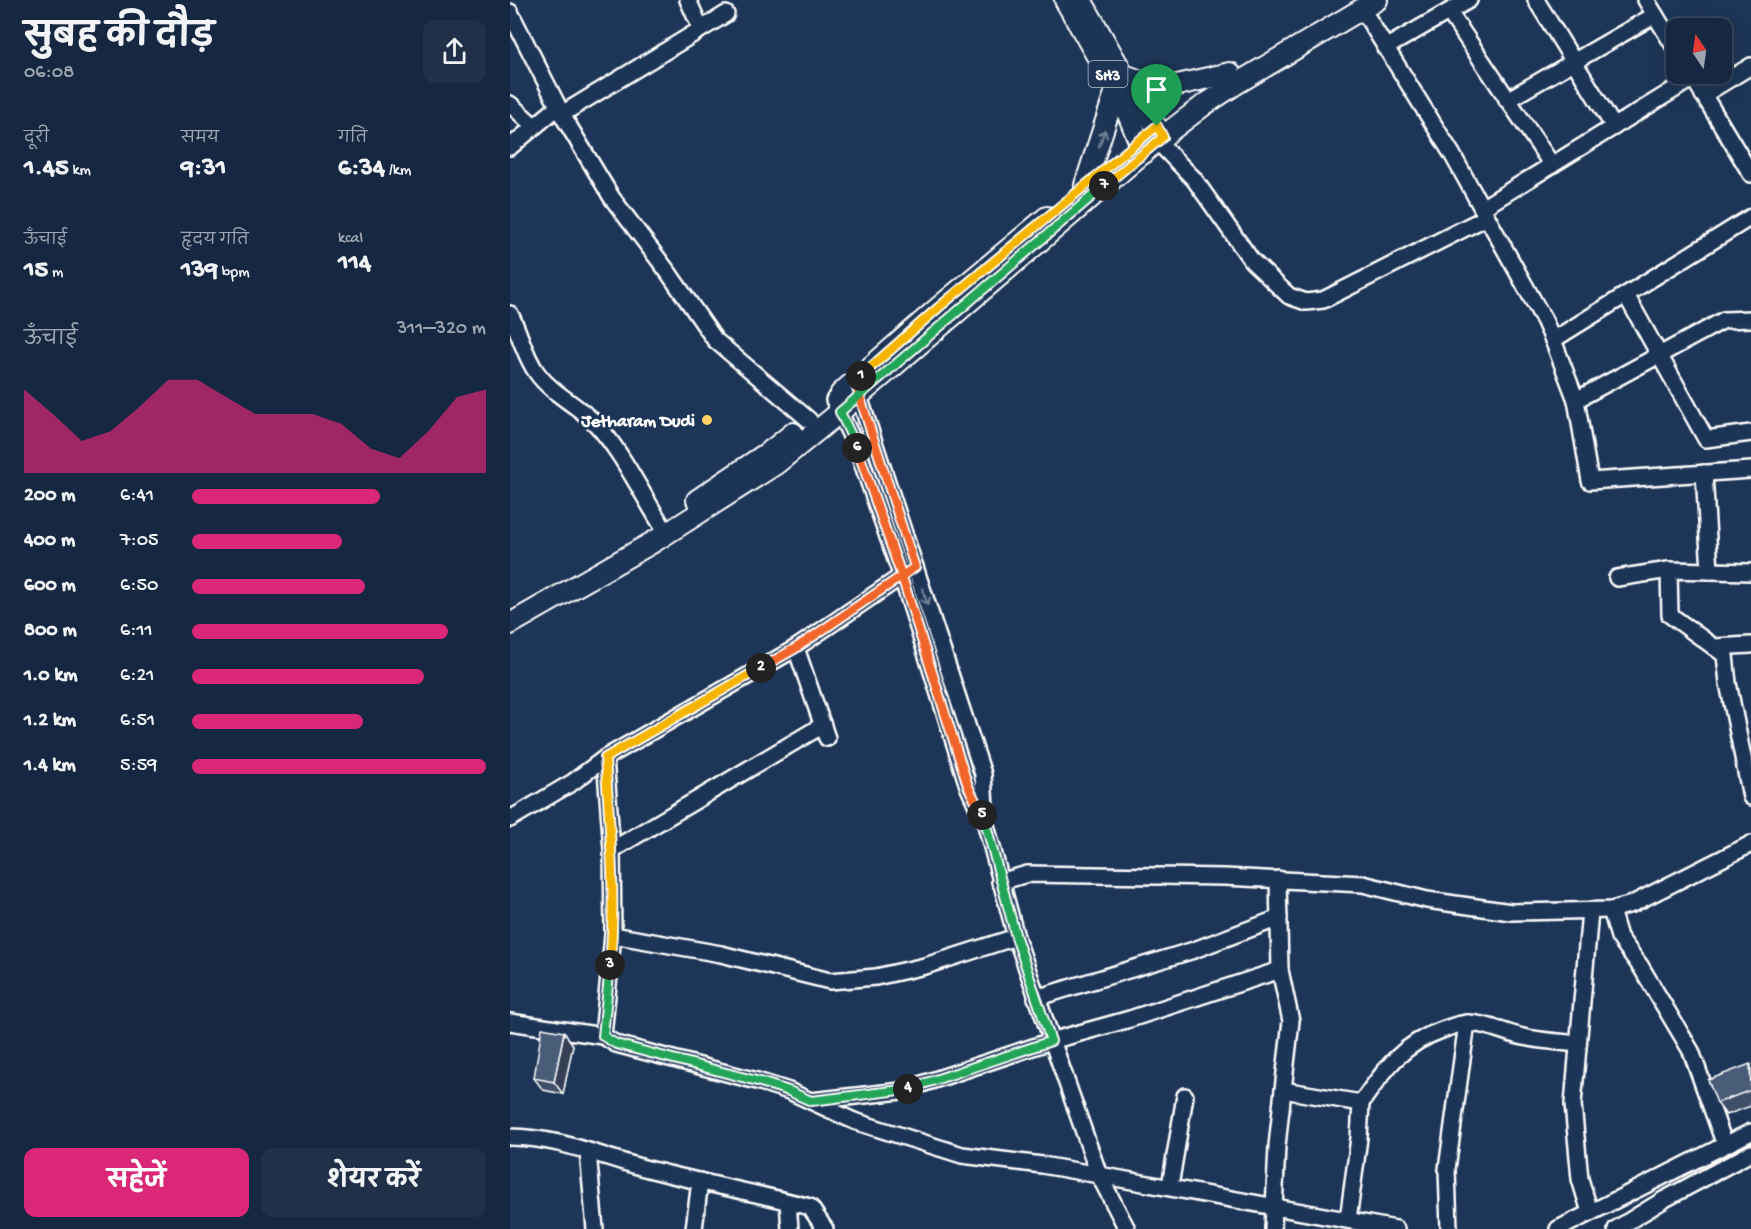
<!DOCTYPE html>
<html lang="hi">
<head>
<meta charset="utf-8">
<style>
	:root { --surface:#162841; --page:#1f3048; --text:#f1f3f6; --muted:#9ea6b1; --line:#35445a; --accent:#db2777 }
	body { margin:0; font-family:"Gochi Hand","Playpen Sans Deva",sans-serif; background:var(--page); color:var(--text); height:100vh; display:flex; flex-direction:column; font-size:22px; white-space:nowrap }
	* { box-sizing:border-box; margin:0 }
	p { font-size:20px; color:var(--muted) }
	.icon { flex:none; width:33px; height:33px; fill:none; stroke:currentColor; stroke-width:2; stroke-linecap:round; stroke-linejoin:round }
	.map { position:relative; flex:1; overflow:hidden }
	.panel { display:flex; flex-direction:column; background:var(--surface); width:510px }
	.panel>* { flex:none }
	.needle { width:39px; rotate:347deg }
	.controls { position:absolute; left:1156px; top:18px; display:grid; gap:12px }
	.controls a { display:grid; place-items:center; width:66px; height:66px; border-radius:12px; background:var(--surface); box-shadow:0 6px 24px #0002,0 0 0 2px var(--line); font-size:30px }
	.pin { position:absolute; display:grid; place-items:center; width:51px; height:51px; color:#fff; margin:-62px -26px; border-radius:50% 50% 50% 0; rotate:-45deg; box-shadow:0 0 6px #0007 }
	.pin .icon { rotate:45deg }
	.km { position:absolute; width:30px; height:30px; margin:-15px; border-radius:50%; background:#222; color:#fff; font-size:16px; line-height:30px; text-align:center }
	.round { display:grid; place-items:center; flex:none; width:63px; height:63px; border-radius:12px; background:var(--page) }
	.summary { display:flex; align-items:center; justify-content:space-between; height:102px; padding:0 24px }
	h1 { font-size:33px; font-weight:700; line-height:45px }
	.stats { display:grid; grid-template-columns:repeat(3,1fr); gap:9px; height:102px; padding:6px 24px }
	.stats div { display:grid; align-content:center }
	.stats b { font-size:26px; font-weight:700 }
	.stats small { font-size:16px; font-weight:400 }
	.stats p { font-size:16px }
	.chart { height:168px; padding:12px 24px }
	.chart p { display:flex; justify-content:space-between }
	.chart svg { width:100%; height:108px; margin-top:6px; fill:var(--accent); opacity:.7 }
	.cta { display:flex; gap:12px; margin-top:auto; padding:12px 24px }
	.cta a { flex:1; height:69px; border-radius:12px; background:var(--accent); color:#fff; font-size:24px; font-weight:700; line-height:69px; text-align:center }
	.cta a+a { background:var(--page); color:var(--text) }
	ul { padding:0 24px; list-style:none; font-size:20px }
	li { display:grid; grid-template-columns:96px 72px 1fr; align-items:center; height:45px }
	li i { height:15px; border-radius:8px; background:var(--accent) }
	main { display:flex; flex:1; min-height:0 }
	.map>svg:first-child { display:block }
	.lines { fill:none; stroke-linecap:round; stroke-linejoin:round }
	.minor-casing { stroke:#fff; stroke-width:20 }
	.major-casing { stroke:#fff; stroke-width:24 }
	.minor { stroke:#1d3557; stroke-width:15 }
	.major { stroke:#1d3557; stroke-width:20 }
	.wall { fill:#405068; stroke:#fff; stroke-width:1.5 }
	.shaded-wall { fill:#344155; stroke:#fff; stroke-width:1.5 }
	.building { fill:#4a5d79; stroke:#fff; stroke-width:1.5 }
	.oneway { stroke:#6c7c92 }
	.split-1-casing { stroke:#fff; stroke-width:12 }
	.split-2-casing { stroke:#fff; stroke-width:12 }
	.split-3-casing { stroke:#fff; stroke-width:12 }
	.split-4-casing { stroke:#fff; stroke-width:12 }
	.split-5-casing { stroke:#fff; stroke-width:12 }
	.split-6-casing { stroke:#fff; stroke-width:12 }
	.split-7-casing { stroke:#fff; stroke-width:12 }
	.split-8-casing { stroke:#fff; stroke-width:12 }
	.split-1 { stroke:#f5b400; stroke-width:8 }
	.split-2 { stroke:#f0652b; stroke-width:8 }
	.split-3 { stroke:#f5b400; stroke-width:8 }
	.split-4 { stroke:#22a559; stroke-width:8 }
	.split-5 { stroke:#22a559; stroke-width:8 }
	.split-6 { stroke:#f0652b; stroke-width:8 }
	.split-7 { stroke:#22a559; stroke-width:8 }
	.split-8 { stroke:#f5b400; stroke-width:8 }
	.poi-dot { fill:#ffd166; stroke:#1d3557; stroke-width:2 }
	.labels { text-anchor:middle; stroke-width:5; stroke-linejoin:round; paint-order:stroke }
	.shield { fill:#1d3557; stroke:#bbc2cd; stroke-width:1.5 }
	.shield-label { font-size:16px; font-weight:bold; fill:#fff }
	.poi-label { font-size:18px; font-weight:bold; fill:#fff; stroke:#1d3557; text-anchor:end }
</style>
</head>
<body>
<main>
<section class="panel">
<div class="summary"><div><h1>सुबह की दौड़</h1><p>06:08</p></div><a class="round"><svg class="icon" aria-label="share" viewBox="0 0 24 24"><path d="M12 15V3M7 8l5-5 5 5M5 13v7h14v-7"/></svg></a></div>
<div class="stats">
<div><p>दूरी</p><b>1.45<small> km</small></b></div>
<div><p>समय</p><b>9:31</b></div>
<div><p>गति</p><b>6:34<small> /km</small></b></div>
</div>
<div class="stats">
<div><p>ऊँचाई</p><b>15<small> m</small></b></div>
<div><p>हृदय गति</p><b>139<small> bpm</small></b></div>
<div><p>kcal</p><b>114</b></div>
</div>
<div class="chart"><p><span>ऊँचाई</span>311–320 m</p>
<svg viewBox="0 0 160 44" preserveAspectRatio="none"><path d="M0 44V10L10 20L20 31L30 27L40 17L50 6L60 6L70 13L80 20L90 20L100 20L110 24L120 34L130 38L140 27L150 13L160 10V44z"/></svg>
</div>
<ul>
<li><b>200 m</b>6:41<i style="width:64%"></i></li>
<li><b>400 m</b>7:05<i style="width:51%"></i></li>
<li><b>600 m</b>6:50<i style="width:59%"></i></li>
<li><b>800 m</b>6:11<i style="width:87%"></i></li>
<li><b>1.0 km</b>6:21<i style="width:79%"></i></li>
<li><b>1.2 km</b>6:51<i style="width:58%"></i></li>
<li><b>1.4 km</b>5:59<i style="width:100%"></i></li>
</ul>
<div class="cta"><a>सहेजें</a><a>शेयर करें</a></div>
</section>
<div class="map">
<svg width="1241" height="1229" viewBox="0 0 1241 1229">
	<rect width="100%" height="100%" fill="#1d3557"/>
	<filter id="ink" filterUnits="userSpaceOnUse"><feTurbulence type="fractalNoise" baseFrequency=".0167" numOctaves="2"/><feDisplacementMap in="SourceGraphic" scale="12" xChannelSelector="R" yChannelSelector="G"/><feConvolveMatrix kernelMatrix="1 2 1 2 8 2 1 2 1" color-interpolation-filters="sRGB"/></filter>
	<g filter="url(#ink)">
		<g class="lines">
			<defs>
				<g id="minor">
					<polyline points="178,0 191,29"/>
					<polyline points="1026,0 1104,127"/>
					<polyline points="1136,0 1167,51"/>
					<polyline points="852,9 942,154 1034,320 1043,340 1066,400"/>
					<polyline points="0,12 54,118 102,198 158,272 205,340 299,420"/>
					<polyline points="939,12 1042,165"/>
					<polyline points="875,48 959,0"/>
					<polyline points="1181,74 1241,174"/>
					<polyline points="1193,95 1241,66"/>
					<polyline points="997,100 1145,15"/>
					<polyline points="0,104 24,126"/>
					<polyline points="52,114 216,14"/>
					<polyline points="647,141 684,179 742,261 779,296 796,302 813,300 829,292 977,217"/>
					<polyline points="0,147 48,107"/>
					<polyline points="972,208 1183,78"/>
					<polyline points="1116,295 1196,439 1241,433"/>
					<path d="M0,314C10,333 14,355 27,373C42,394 68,405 86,424C110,449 132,494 151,524"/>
					<polyline points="1241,319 1214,320 1066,400 1080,481 1241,470"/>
					<polyline points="1043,340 1241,217"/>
					<polyline points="346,387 473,774 476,825 506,937 589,1175 886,1229"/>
					<polyline points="324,400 348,451 392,577 458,786 472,817"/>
					<polyline points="1194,473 1200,571"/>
					<polyline points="1241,572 1159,570 1160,615 1215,655 1218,683 1241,797"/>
					<polyline points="1107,578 1159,570"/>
					<polyline points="1204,647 1241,645"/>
					<polyline points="286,648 317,738"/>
					<polyline points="0,819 63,782 95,758 286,648 405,567"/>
					<polyline points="102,850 313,725"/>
					<polyline points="768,879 770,970 781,1021 773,1090 851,1103 849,1138 838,1220"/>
					<polyline points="490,882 517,874 714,877 853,884 917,900 1001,912 1101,910 1122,904 1241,844"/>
					<polyline points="1101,910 1109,937 1131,967 1181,1051 1215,1145"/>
					<polyline points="1080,911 1063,1104 1070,1179 1080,1212"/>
					<polyline points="103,935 211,954 320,981 366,977 415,966 506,937"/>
					<polyline points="526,998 684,950 769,918"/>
					<polyline points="0,1022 93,1036 106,1044 247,1081 279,1091 344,1121 452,1155 532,1165 589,1175 617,1229"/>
					<polyline points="93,1036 103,935 102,850 95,758"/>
					<polyline points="301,1101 391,1091 541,1041 620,1019 770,970"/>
					<path d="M851,1103C875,1069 892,1044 932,1030C940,1027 950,1023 959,1023C979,1024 994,1033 1013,1037C1031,1041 1050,1042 1068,1044"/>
					<path d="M0,1137C48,1137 92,1157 138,1169C192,1183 246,1193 300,1207L315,1229"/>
					<polyline points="78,1152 85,1229"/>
					<polyline points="660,1186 675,1096"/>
					<polyline points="278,1202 280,1229"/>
					<polyline points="184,1229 190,1181"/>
					<polyline points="763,1229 767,1146 773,1090"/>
					<polyline points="939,1229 937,1169 957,1023"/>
					<polyline points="1048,1229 1241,1132"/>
					<polyline points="1106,1229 1155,1199 1241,1153"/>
				</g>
				<g id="major">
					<polyline points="555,0 612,100 634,153"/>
					<polyline points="571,0 624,93 653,137"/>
					<polyline points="614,75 646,86 663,86 720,73"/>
					<polyline points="575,185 606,90"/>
					<polyline points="331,393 428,308 537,217"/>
					<polyline points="187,500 263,449 283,433"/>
					<polyline points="0,624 145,541 266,464 330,412 647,141 694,105 726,84 867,0"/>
				</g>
			</defs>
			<use href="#minor" class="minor-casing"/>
			<use href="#major" class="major-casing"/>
			<use href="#minor" class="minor"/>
			<use href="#major" class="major"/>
		</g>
		<g class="wall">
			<polygon points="54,1032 63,1045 53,1094 33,1090 24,1078"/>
			<polygon points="1241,1065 1241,1106 1216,1115 1207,1103"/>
		</g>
		<polygon class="shaded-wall" points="54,1032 63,1045 53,1094 44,1082"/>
		<g class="building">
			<polygon points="32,1028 54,1032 44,1082 24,1078"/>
			<polygon points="1240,1064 1241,1090 1207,1103 1198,1080"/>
		</g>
		<defs><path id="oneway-shaft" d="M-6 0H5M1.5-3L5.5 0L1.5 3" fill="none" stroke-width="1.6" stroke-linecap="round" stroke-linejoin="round" transform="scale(1.5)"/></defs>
		<g class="oneway">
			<use href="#oneway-shaft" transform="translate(592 138) rotate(-71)"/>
			<use href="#oneway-shaft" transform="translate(415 597) rotate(72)"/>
		</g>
	</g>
	<g class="lines" filter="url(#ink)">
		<defs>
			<polyline id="split-1" points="351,376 428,308 647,126"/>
			<polyline id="split-2" points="251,668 286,648 405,567 345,382 351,376"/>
			<path id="split-3" d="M100,965C106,897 100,827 95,758L251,668"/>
			<polyline id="split-4" points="100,965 93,1036 106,1044 247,1081 279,1091 301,1101 398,1089"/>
			<polyline id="split-5" points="398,1089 541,1041 506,937 476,825 472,815"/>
			<polyline id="split-6" points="347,448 392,577 458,786 472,815"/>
			<polyline id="split-7" points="347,448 330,412 594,186"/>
			<polyline id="split-8" points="594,186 653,137 647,126"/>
		</defs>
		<use href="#split-1" class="split-1-casing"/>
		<use href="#split-2" class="split-2-casing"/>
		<use href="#split-3" class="split-3-casing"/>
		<use href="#split-4" class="split-4-casing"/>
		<use href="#split-5" class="split-5-casing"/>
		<use href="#split-6" class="split-6-casing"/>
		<use href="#split-7" class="split-7-casing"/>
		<use href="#split-8" class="split-8-casing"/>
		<use href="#split-1" class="split-1"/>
		<use href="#split-2" class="split-2"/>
		<use href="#split-3" class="split-3"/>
		<use href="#split-4" class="split-4"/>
		<use href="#split-5" class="split-5"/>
		<use href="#split-6" class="split-6"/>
		<use href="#split-7" class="split-7"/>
		<use href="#split-8" class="split-8"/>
	</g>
	<circle class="poi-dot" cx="197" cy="420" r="6"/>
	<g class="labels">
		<rect class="shield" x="578.5" y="61" width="39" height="26" rx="4.5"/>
		<g class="shield-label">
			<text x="598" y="80">SH3</text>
		</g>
		<g class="poi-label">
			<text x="185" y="426">Jetharam Dudi</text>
		</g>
	</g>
</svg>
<div class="controls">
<a><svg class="needle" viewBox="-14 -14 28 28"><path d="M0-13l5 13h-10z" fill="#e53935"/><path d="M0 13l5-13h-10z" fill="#9ea6b1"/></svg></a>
</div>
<div class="pin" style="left:647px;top:126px;background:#1e9e55"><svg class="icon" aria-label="arrive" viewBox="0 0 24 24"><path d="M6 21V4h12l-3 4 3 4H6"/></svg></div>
<b class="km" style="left:351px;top:376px">1</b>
<b class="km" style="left:251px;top:668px">2</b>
<b class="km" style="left:100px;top:965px">3</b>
<b class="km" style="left:398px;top:1089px">4</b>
<b class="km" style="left:472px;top:815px">5</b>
<b class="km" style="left:347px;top:448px">6</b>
<b class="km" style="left:594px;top:186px">7</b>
</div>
</main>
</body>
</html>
